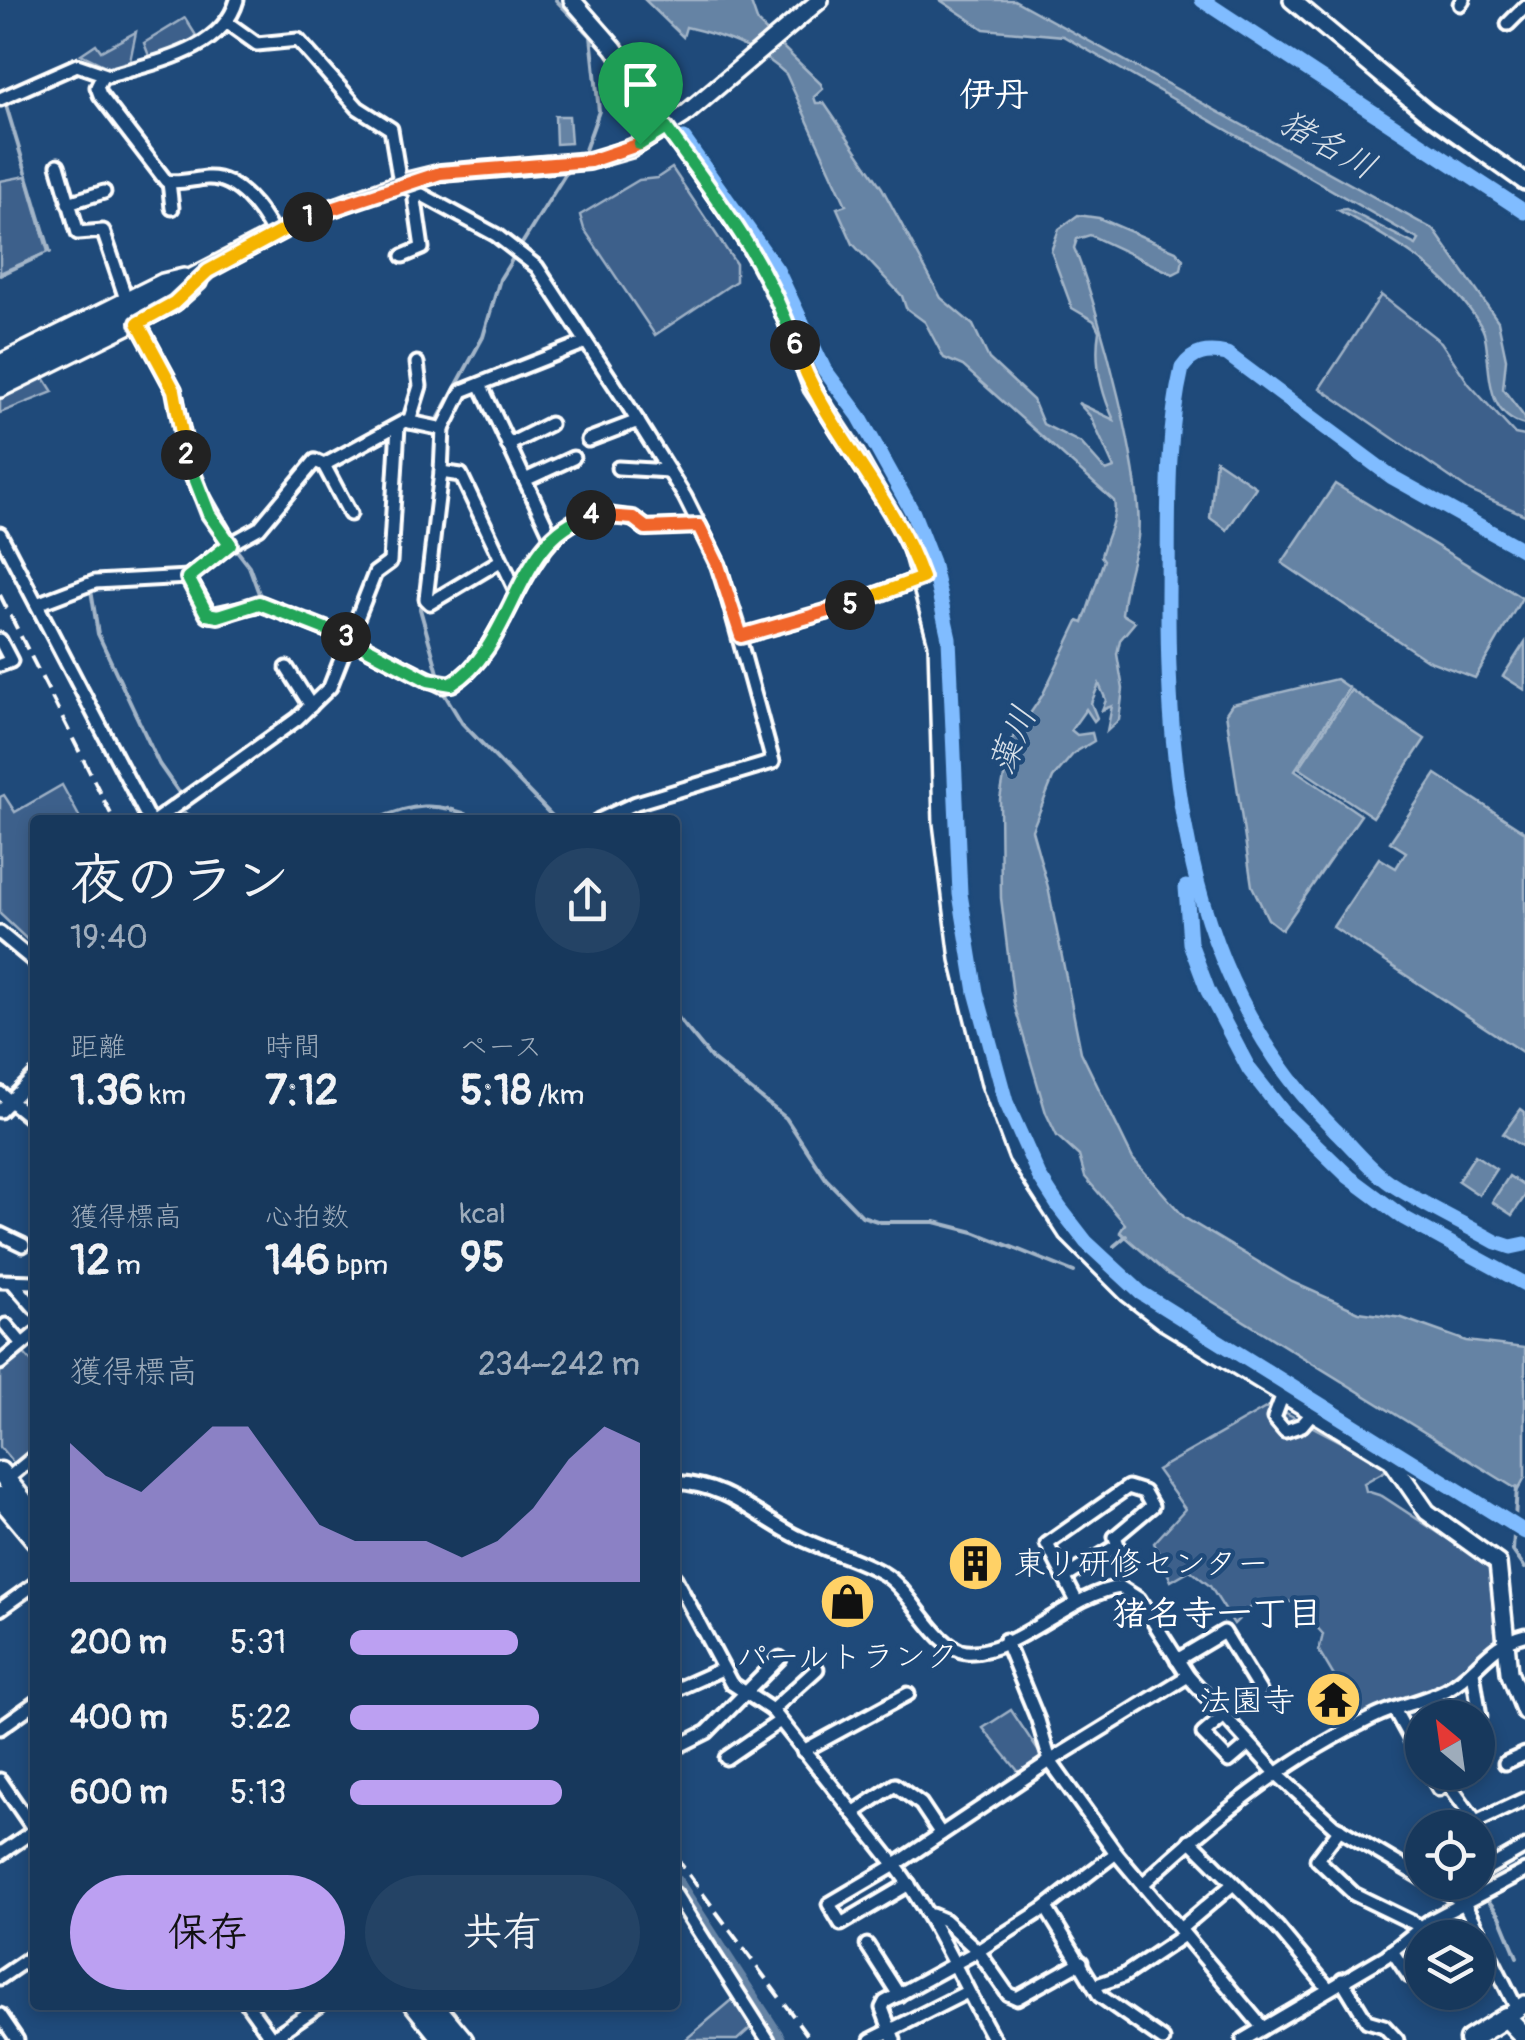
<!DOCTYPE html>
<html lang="ja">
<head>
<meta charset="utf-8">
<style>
	:root { --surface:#17385c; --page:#244365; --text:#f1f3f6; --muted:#9eacbb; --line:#365272; --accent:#bca0f2 }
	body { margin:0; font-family:Pangolin,"Klee One",sans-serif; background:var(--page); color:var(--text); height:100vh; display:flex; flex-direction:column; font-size:38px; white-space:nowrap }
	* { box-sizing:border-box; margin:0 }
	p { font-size:32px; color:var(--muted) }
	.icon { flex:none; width:55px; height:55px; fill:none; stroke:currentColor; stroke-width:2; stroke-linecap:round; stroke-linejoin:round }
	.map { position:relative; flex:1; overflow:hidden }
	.panel { position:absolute; left:30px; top:815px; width:650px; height:1195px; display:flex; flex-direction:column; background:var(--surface); border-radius:10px; box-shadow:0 5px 15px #0003,0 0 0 2px var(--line) }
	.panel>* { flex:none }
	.needle { width:65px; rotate:331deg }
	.tools { position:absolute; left:1405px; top:1700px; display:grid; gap:20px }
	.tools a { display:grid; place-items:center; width:90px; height:90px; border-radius:50%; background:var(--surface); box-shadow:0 5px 15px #0003,0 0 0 2px var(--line); font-size:50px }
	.pin { position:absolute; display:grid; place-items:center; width:85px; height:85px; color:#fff; margin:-102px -42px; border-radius:50% 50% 50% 0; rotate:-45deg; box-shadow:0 0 10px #0007 }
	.pin .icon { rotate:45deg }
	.km { position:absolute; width:50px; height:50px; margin:-25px; border-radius:50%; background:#222; color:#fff; font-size:28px; line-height:50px; text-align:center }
	.round { display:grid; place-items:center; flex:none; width:105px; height:105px; border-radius:52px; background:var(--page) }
	.headline { display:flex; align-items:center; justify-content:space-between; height:170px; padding:0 40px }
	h1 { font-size:55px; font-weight:800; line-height:75px }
	.metrics { display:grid; grid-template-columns:repeat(3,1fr); gap:15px; height:170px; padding:10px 40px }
	.metrics div { display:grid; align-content:center }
	.metrics b { font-size:42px; font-weight:800 }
	.metrics small { font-size:28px; font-weight:400 }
	.metrics p { font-size:28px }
	.chart { height:280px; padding:20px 40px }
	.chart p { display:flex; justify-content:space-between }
	.chart svg { width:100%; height:180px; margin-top:10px; fill:var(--accent); opacity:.7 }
	.action { display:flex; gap:20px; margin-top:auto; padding:20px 40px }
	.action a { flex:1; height:115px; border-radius:60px; background:var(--accent); color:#111; font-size:40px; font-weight:800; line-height:115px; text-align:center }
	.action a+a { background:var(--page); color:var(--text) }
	ul { padding:0 40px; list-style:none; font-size:32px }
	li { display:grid; grid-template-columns:160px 120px 1fr; align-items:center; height:75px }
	li i { height:25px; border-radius:12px; background:var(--accent) }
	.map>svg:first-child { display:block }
	.green { fill:#3c618b; stroke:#9eb0c5; stroke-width:2.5 }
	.water { fill:#6583a4; stroke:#a3b5c8; stroke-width:2.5 }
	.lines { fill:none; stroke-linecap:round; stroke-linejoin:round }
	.stream { stroke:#a3b5c8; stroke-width:4 }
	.river { stroke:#6583a4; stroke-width:20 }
	.street-casing { stroke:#fff; stroke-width:19 }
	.secondary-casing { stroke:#fff; stroke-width:22 }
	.primary-casing { stroke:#fff; stroke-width:25 }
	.street { stroke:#1f4a7a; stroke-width:11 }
	.secondary { stroke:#1f4a7a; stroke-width:15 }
	.primary { stroke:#1f4a7a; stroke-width:18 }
	.rail { stroke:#fff; stroke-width:4; stroke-dasharray:15 8; stroke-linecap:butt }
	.cycleway-casing { stroke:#1f4a7a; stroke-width:21 }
	.cycleway { stroke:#80bcff; stroke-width:15 }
	.split-1-casing { stroke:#fff; stroke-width:20 }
	.split-2-casing { stroke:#fff; stroke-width:20 }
	.split-3-casing { stroke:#fff; stroke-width:20 }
	.split-4-casing { stroke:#fff; stroke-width:20 }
	.split-5-casing { stroke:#fff; stroke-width:20 }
	.split-6-casing { stroke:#fff; stroke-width:20 }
	.split-7-casing { stroke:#fff; stroke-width:20 }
	.split-1 { stroke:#f0652b; stroke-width:12 }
	.split-2 { stroke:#f5b400; stroke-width:12 }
	.split-3 { stroke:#22a559; stroke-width:12 }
	.split-4 { stroke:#22a559; stroke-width:12 }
	.split-5 { stroke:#f0652b; stroke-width:12 }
	.split-6 { stroke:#f5b400; stroke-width:12 }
	.split-7 { stroke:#22a559; stroke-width:12 }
	.labels { text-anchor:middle; stroke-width:9; stroke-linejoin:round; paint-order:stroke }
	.poi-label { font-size:32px; fill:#fff; stroke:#1f4a7a; text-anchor:start }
	.neighbourhood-label { font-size:35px; font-weight:bold; fill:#fff; stroke:#1f4a7a }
	.water-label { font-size:35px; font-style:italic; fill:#d8e0e8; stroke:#1f4a7a }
</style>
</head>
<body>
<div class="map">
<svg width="1525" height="2040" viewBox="0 0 1525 2040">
	<rect width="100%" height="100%" fill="#1f4a7a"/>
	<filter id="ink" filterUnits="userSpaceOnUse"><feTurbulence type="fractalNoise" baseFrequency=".01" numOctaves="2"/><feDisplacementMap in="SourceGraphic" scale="20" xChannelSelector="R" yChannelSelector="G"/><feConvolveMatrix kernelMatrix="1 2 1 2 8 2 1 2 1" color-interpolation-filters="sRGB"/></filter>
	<g filter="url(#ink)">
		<g class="green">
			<polygon points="185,18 197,37 151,61 144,43"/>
			<polygon points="136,32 130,61 114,70 81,54 96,44 101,51"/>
			<polygon points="672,168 736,264 736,281 655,335 584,229 580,215 639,180 657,178"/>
			<polygon points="26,176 48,252 0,273 0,181"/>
			<polygon points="1381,295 1441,342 1469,384 1515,434 1525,436 1525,515 1470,491 1320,388"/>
			<polygon points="43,376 53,392 0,413 0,395"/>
			<polygon points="62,785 81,820 35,820 35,947 0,914 0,797 4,795 15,812"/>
			<polygon points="22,1351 35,1366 35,1452 17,1467 0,1447 0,1369"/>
			<polygon points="1271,1405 1385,1465 1385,1471 1364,1483 1366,1491 1382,1496 1489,1566 1496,1641 1473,1658 1467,1674 1360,1720 1319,1651 1323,1634 1294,1602 1258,1600 1234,1624 1210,1586 1190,1570 1171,1581 1154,1543 1185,1509 1157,1470"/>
			<polygon points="1011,1710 1043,1758 1022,1776 983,1728"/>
			<polygon points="737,1996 754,2025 737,2040 685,2040"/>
		</g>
		<g class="water">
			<path d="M645,0H750L758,23L821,84L823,89L814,97L816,103H824L882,188L941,298L973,325L989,359L1033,400L1043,424L1081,443L1106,471L1114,468L1091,417L1078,403L1114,420C1101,392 1094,362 1099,331L1094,321L1072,308L1051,251L1059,229L1078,215L1099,218L1176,251L1183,259L1181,270L1173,274L1090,235L1077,239L1074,248C1096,298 1151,499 1136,547C1130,569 1124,590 1122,614L1135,622L1120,640L1117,654L1123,689L1119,720L1107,731L1112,706L1102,710L1106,700L1099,684L1091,703L1097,718L1094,721L1086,709L1071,730L1077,735L1092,733L1094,741L1074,753L1053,778L1032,830L1048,887L1081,1052L1133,1159L1185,1218L1292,1282L1359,1312L1402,1318L1466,1341L1525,1348V1477L1518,1490L1168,1274L1120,1232L1125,1224L1085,1177L1079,1156L1057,1136L1046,1113L1014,1004L1001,898L1000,799L1010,743L1042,696L1078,621L1083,623L1104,560L1101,556C1105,539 1118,517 1114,501L963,366L944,358L925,322L906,308L902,296L853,244L837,208L846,205L786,74C759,48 721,35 686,27L683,37Z"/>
			<path d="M940,0H1014L1434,230L1498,321L1506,359L1503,389L1525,418V425C1476,413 1495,348 1481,326C1446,269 1394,241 1338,210L1346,209L1416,245L1419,240L1063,36L984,29Z"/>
			<polygon points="555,116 569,116 571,143 556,144"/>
			<polygon points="1216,460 1256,487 1227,530 1210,518"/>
			<polygon points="1335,484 1522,598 1475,678 1427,660 1282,563"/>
			<polygon points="1525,642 1525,690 1503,676"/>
			<polygon points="1336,679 1349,688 1295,770 1361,815 1282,930 1268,919 1252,886 1226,713 1232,704"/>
			<polygon points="1351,690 1425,739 1373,817 1299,768"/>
			<polygon points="1436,774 1525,832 1525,1054 1333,927 1379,858 1396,868 1406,852 1390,842"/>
			<polygon points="1521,1109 1525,1112 1523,1147 1503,1134"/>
			<polygon points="1475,1155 1496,1169 1479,1195 1458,1181"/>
			<polygon points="1509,1176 1525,1187 1525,1196 1512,1215 1492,1202"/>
		</g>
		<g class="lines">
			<g class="stream">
				<polyline points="556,0 591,36 599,111 585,150"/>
				<polyline points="5,102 26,172"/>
				<polyline points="27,176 50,252"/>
				<polyline points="0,275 42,255"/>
				<polyline points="437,421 483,337 500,279 566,173"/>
				<polyline points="431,514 437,434"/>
				<polyline points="235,548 249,566 261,599"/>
				<polyline points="425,558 420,609 440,680"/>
				<polyline points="91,590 98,634 159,764 180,794"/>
				<polyline points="373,645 400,658"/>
				<polyline points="442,690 462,723 556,820"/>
				<polyline points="179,810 195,820"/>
				<path d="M376,820C410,804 438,801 473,817"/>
				<polyline points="675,1014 712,1059 786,1118 826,1179 862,1216 880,1222 935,1222 974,1232 1074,1272"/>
				<polyline points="1114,1246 1126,1236"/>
				<polyline points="1517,1487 1513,1551 1525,1568"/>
				<polyline points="1487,1899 1500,1916 1517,1957"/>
			</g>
			<polyline class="river" points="675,1885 776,2040"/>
			<defs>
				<g id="street">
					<polyline points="1460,4 1463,0"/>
					<polyline points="229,24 257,44 298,40 358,108 391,129 400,183 496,235 537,267 627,404 685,497 719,565 773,762 636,803 599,820"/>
					<polyline points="1508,24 1525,7"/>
					<path d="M103,75L97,87L100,95L166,181C180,184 193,179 207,178C237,176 262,211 274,235"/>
					<path d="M0,99L77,65L109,76C154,62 222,52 237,0"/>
					<polyline points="58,165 78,233 103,231 126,299"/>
					<polyline points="169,182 172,208"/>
					<polyline points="68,203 104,192"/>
					<polyline points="403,256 422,248 415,200 418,193"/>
					<polyline points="138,323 174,390 193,479 230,544"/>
					<polyline points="481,386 553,540"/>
					<polyline points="409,422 420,386 417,363"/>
					<polyline points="443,429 441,472 461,475 517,593"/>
					<polyline points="588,440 638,421"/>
					<polyline points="508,445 550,424"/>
					<polyline points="324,465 350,514"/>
					<polyline points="618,468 669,471"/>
					<polyline points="441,472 426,599 430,603 500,561"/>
					<polyline points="525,480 573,458"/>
					<polyline points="0,534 149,820"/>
					<path d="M188,577L210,615L262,604L344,637L443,686C507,673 524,503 611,515C625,517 635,517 645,528L699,526"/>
					<polyline points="37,604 95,582 188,577 230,544 259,528 315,461 324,465 405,421 443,429 462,391 586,342"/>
					<polyline points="741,636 827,612 922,578"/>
					<polyline points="0,640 11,661 0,665"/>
					<polyline points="287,668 311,706"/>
					<polyline points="156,820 297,719 330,687 375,573 390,562 398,426"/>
					<polyline points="0,933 35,962"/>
					<polyline points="0,1093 35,1121"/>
					<polyline points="0,1111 35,1076"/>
					<polyline points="0,1234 23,1245"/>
					<polyline points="0,1281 35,1282"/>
					<polyline points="14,1284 35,1308"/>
					<polyline points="6,1325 22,1344"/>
					<polyline points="0,1363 35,1334"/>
					<polyline points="1283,1394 1274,1418 1285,1431 1302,1425 1313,1412"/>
					<polyline points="6,1480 35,1456"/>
					<path d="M675,1482C728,1486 748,1510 792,1534C821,1550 856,1557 884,1574C911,1590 936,1649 966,1652C1013,1656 1070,1594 1120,1587L1139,1599L1188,1676L1278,1775L1334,1826L1422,1878"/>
					<polyline points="675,1578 731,1683 772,1710 895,1865 829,1904 841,1924 909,1884"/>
					<polyline points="1064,1578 1118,1545 1115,1537 1152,1506 1144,1492 1128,1487 1047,1544 1076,1600"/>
					<polyline points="0,1609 35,1584"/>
					<polyline points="1177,1660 1224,1632 1260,1691"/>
					<polyline points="1473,1672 1480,1717"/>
					<polyline points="1188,1676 1050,1761 1116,1853 1262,2027"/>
					<polyline points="675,1690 722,1669"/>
					<polyline points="772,1710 817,1669"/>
					<polyline points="1395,1711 1422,1760"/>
					<polyline points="1224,1716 1203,1734 1229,1761 1249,1744"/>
					<polyline points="0,1728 35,1703"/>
					<polyline points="675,1748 707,1732 780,1658"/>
					<polyline points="803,1751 908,1694"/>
					<polyline points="726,1758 780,1721"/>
					<polyline points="1505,1763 1525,1754"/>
					<polyline points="1429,1772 1439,1789 1447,1782 1473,1818 1474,1828"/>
					<polyline points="0,1780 35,1831"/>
					<polyline points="853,1813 895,1785 921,1804 941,1834"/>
					<polyline points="1474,1823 1525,1799"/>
					<polyline points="1340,1829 1317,1859 1354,1894 1422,1927"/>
					<polyline points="1190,1840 1278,1928 1328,1988"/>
					<polyline points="0,1854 35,1830"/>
					<polyline points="1478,1874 1525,1847"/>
					<polyline points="1431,1882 1464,1903 1525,1871"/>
					<path d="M1144,1883C1213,1819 1287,1758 1374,1717C1396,1706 1423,1702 1446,1690C1478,1673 1488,1644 1525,1635"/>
					<polyline points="675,1894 768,2040"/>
					<polyline points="1046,1908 1100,1996 1163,2040"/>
					<polyline points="932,1915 944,1920 978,1951 1042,1910 1116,1853"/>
					<polyline points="1180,1929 1232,1885"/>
					<polyline points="867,1945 899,1995"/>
					<polyline points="1392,1951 1409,1976"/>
					<polyline points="0,1978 35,1954"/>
					<polyline points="1342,1980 1367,2021 1384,2026 1397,2040"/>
					<polyline points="1094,1986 1123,1976 1184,1935"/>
					<polyline points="248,2005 273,2040"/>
					<polyline points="0,2015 17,2040"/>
					<polyline points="269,2040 320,2005"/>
					<polyline points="871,2040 967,1992"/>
					<polyline points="894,2040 882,2008 885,2002 978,1951 1008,1994 1017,1998 1081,1962"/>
					<path d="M994,2040C961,1981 936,1920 895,1865L1050,1761L1038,1720L1005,1640"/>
					<polyline points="1243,2040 1386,1956 1428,1922 1464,1903 1517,2009"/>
				</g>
				<g id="secondary">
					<polyline points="572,0 614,48 752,248 774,286 812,388 896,516 911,547 937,643 942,822 959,959 990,1084 1017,1156 1067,1233 1127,1293 1163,1321 1391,1460 1427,1512 1498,1563 1509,1672 1525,1712"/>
					<polyline points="1292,0 1426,112 1525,182"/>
					<polyline points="0,363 163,282 184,277"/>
					<polyline points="0,376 306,218 400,183 441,173 589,161 631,149 683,116 820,0"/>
					<polyline points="0,389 174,303 198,282"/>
					<polyline points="1506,2017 1525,2004"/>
				</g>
				<g id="primary">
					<polyline points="0,1472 35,1516"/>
					<polyline points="0,1497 35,1539"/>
					<polyline points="415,2005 443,2040"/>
					<polyline points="434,2005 463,2040"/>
					<polyline points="1469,2040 1506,2017 1525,2037"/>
				</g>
			</defs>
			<use href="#street" class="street-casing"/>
			<use href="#secondary" class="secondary-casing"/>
			<use href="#primary" class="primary-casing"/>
			<use href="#street" class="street"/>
			<use href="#secondary" class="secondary"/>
			<use href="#primary" class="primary"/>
			<g class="rail">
				<polyline points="0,595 114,820"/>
				<polyline points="675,1856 811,2040"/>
			</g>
			<defs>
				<g id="cycleway">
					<polyline points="1202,0 1525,212"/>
					<polyline points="684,139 777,270 824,369 859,416 913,513 932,562 949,638 960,894 976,992 1006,1102 1039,1176 1059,1207 1086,1242 1141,1293 1525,1532"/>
					<path d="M1525,551L1392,477L1227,354C1208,350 1194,351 1182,368C1165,441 1169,521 1168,595C1167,790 1191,987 1335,1130C1353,1147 1370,1170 1390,1183C1423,1205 1461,1222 1496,1242L1511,1247L1525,1244"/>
					<polyline points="1186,887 1190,943 1208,991 1249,1069 1286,1116 1349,1177 1404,1218 1525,1284"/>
				</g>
			</defs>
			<use href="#cycleway" class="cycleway-casing"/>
			<use href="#cycleway" class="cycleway"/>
		</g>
	</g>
	<g class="lines" filter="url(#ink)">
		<defs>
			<polyline id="split-1" points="308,217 440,173 590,161 640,144"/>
			<polyline id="split-2" points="186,455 174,390 138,323 174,303 208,271 308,217"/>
			<polyline id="split-3" points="186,455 209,514 230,544 188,578 207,614 218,616 259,603 346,637"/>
			<path id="split-4" d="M346,637L428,680L452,684C516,645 514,536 591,515"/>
			<polyline id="split-5" points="591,515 633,518 646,528 699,526 718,565 741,636 850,605"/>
			<path id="split-6" d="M795,345C824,430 892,492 922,578L850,605"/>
			<path id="split-7" d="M640,144L666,128C720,203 764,256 795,345"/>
		</defs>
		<use href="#split-1" class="split-1-casing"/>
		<use href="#split-2" class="split-2-casing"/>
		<use href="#split-3" class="split-3-casing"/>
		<use href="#split-4" class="split-4-casing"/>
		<use href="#split-5" class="split-5-casing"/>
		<use href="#split-6" class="split-6-casing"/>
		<use href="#split-7" class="split-7-casing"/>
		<use href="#split-1" class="split-1"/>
		<use href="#split-2" class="split-2"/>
		<use href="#split-3" class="split-3"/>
		<use href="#split-4" class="split-4"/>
		<use href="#split-5" class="split-5"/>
		<use href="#split-6" class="split-6"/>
		<use href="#split-7" class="split-7"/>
	</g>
	<defs>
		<symbol id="building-disc" viewBox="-11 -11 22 22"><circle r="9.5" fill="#ffd166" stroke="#1f4a7a"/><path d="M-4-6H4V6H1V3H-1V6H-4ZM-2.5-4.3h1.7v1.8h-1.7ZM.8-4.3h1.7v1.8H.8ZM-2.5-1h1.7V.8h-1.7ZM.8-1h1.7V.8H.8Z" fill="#111"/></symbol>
		<symbol id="shop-disc" viewBox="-11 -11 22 22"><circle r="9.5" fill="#ffd166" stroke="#1f4a7a"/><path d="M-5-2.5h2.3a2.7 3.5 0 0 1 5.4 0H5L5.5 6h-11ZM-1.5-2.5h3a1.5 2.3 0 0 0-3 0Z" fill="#111"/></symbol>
		<symbol id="temple-disc" viewBox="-11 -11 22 22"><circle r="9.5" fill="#ffd166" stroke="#1f4a7a"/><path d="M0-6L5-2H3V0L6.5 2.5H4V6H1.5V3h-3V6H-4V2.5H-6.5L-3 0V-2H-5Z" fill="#111"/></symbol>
	</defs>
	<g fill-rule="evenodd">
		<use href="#building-disc" x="944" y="1532" width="63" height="63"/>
		<use href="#shop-disc" x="816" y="1570" width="63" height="63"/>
		<use href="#temple-disc" x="1302" y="1668" width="63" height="63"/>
	</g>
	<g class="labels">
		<g class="poi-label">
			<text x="1014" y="1574">東リ研修センター</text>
			<text x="847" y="1667" text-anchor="middle">パールトランク</text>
			<text x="1295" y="1711" text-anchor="end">法園寺</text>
		</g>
		<g class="neighbourhood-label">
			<text x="994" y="106">伊丹</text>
			<text x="1217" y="1625">猪名寺一丁目</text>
		</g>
		<g class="water-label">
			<text transform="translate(1328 144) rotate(29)" y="12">猪名川</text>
			<text transform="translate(1012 740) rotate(-68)" y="12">藻川</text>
		</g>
	</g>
</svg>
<div class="tools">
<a><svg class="needle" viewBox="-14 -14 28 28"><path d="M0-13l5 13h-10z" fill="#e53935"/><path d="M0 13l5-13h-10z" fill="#9eacbb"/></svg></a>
<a><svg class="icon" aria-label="locate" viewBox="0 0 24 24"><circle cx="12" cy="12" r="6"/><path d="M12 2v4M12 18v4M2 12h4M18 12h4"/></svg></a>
<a><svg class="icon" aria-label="layers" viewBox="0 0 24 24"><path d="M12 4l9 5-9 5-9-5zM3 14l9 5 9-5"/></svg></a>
</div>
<div class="pin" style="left:640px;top:144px;background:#1e9e55"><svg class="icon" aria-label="arrive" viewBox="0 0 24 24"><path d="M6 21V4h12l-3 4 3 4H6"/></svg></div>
<b class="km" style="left:308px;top:217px">1</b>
<b class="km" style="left:186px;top:455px">2</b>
<b class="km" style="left:346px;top:637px">3</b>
<b class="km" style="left:591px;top:515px">4</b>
<b class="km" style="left:850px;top:605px">5</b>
<b class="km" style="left:795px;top:345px">6</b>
<section class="panel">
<div class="headline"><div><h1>夜のラン</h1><p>19:40</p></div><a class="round"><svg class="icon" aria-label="share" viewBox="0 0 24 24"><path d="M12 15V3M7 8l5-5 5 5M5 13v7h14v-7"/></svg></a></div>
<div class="metrics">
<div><p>距離</p><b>1.36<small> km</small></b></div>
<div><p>時間</p><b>7:12</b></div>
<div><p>ペース</p><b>5:18<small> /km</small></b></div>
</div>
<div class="metrics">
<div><p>獲得標高</p><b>12<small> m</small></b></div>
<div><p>心拍数</p><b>146<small> bpm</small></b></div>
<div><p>kcal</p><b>95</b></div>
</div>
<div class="chart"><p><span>獲得標高</span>234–242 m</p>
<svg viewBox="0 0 160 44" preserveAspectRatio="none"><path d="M0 44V10L10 18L20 22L30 14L40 6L50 6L60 18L70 30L80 34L90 34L100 34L110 38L120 34L130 26L140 14L150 6L160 10V44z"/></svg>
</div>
<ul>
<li><b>200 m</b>5:31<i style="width:58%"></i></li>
<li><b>400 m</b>5:22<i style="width:65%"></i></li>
<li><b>600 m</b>5:13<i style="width:73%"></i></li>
</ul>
<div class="action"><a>保存</a><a>共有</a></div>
</section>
</div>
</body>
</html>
